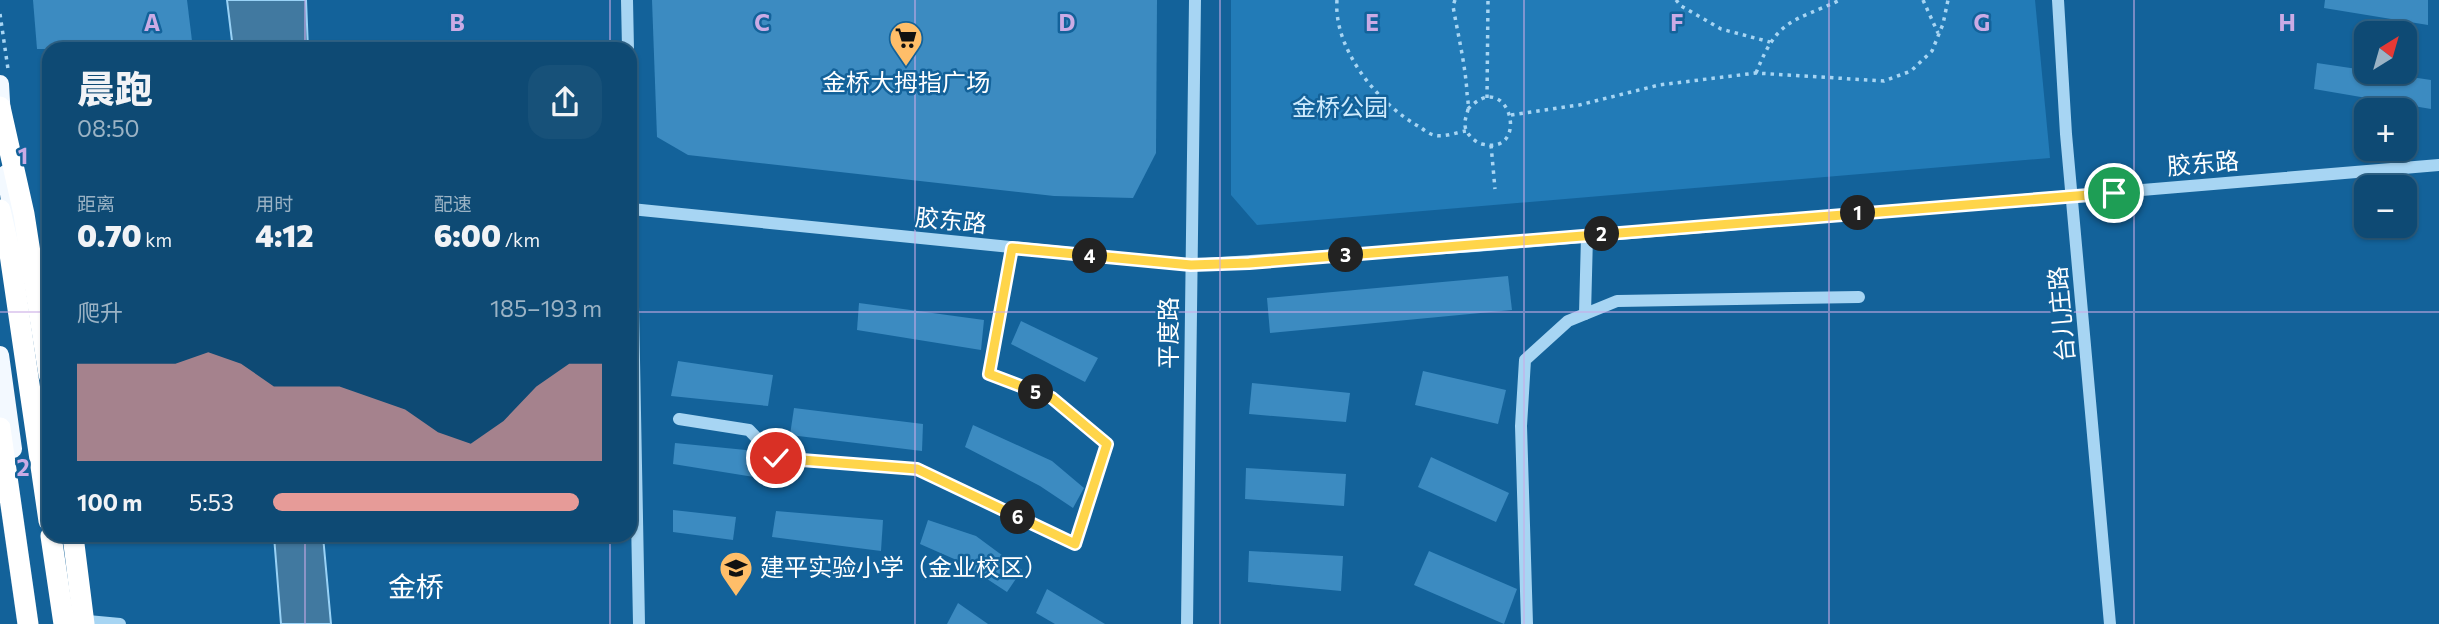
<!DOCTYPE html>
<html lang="zh">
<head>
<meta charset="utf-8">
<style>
	:root { --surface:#0e4a74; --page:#175179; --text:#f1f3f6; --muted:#9bb3c5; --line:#2e6286; --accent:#e69b98 }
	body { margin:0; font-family:Commissioner,"Noto Sans SC",sans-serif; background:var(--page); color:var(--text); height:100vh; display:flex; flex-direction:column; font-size:26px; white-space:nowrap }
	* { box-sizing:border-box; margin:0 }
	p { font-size:23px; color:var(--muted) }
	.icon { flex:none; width:38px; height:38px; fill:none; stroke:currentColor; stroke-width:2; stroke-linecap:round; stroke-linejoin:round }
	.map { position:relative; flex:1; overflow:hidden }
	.sheet { position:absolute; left:42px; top:42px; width:595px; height:500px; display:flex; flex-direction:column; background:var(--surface); border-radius:21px; box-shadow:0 2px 5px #0004,0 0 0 2px var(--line) }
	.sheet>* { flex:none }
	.needle { width:46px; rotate:37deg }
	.fabs { position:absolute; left:2354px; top:21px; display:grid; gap:14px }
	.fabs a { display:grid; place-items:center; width:63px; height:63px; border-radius:14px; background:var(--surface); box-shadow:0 2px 5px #0004,0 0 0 2px var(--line); font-size:35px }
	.pin { position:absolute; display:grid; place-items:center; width:60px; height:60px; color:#fff; margin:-30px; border:4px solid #fff; border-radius:50%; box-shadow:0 2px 7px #0007 }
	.km { position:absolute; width:35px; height:35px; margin:-18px; border-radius:50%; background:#222; color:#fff; font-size:19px; line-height:35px; text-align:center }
	.round { display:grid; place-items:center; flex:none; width:74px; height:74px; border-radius:21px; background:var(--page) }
	.head { display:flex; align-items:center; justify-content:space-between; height:119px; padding:0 35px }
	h1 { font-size:38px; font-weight:800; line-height:52px }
	.stats { display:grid; grid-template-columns:repeat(3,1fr); gap:10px; height:119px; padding:7px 35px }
	.stats div { display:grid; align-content:center }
	.stats b { font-size:30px; font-weight:800 }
	.stats small { font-size:19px; font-weight:400 }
	.stats p { font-size:19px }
	.chart { height:196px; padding:14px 35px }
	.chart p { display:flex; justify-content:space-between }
	.chart svg { width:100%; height:126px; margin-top:7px; fill:var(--accent); opacity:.7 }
	ul { padding:0 35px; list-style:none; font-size:23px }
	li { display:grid; grid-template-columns:112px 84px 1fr; align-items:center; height:52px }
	li i { height:18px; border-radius:9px; background:var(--accent) }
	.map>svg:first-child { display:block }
	.green { fill:#227bb7 }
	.water { fill:#4179a0; stroke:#99d2f6; stroke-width:2 }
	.building { fill:#3c8bc1 }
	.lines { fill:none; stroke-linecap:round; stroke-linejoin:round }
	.path { stroke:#a7d5f3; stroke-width:3.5; stroke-dasharray:3.5 5; stroke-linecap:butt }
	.minor { stroke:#a7d5f3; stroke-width:12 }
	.major { stroke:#f3f9ff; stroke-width:18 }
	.highway { stroke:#fff; stroke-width:21 }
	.highway-bridge { stroke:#fff; stroke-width:21 }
	.route-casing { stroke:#fff; stroke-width:14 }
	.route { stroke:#ffd54a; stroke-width:9 }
	.grid { fill:none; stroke:#caabe5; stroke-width:2; stroke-opacity:0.55 }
	.labels { text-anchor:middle; stroke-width:5; stroke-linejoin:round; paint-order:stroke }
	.poi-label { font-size:24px; fill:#fff; stroke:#13629a }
	.park-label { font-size:24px; fill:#cfebfd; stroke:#13629a }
	.street-label { font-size:24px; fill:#fff; stroke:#13629a }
	.quarter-label { font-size:28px; fill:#fff; stroke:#13629a }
	.grid-label { font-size:23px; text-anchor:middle; font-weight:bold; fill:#caabe5; stroke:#13629a; stroke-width:5; stroke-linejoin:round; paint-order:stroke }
</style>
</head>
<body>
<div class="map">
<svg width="2439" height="624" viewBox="0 0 2439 624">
	<rect width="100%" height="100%" fill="#13629a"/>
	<polygon class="green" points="1231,0 2035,0 2050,158 1257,225 1231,195"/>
	<g class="water">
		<polygon points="227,0 306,0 308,49 233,49"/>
		<polygon points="274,536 323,536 331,624 281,624"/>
	</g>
	<g class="building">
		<polygon points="33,0 187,0 193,49 37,49"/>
		<polygon points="652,0 1157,0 1156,153 1133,198 1054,196 688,155 657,137"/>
		<polygon points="2325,0 2428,0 2428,25 2324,8"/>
		<polygon points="2317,63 2431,80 2431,109 2314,89"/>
		<polygon points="1508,276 1512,310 1270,333 1267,298"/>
		<polygon points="859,303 984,320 981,350 857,330"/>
		<polygon points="1021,321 1098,358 1085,382 1011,344"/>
		<polygon points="678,361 773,375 768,406 671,396"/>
		<polygon points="1423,371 1506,390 1498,424 1415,405"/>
		<polygon points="1252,383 1350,393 1346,422 1249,414"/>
		<polygon points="794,408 923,424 922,451 790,435"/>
		<polygon points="973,425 1052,461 1084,488 1073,508 1040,486 965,447"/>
		<polygon points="675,443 756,451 754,477 673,464"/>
		<polygon points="1431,457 1509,493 1496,522 1418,487"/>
		<polygon points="1246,468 1346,474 1344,506 1245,499"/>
		<polygon points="673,510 736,517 733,540 673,532"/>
		<polygon points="776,511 883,520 881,551 772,537"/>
		<polygon points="928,520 976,536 1022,570 1007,592 961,562 920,544"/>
		<polygon points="1249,551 1343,556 1341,591 1248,582"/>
		<polygon points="1429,551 1517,589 1504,624 1414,585"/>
		<polygon points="1047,589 1105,624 1055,624 1036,613"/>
		<polygon points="958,603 988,624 947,624"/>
	</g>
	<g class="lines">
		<g class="path">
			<path d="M1337,0C1333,49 1379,105 1420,127C1424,130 1429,134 1434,135C1443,138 1458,132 1466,131"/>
			<path d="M1455,0L1453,6C1458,35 1465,63 1467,92C1467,97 1469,104 1468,109C1467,116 1463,121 1466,130C1469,136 1475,142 1482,144C1532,157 1509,65 1468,109"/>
			<polyline points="1676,0 1681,6 1721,29 1770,42"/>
			<polyline points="1923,0 1938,33"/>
			<polyline points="0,14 8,69"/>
			<path d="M1756,73C1778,18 1791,23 1840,0"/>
			<polyline points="1487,98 1488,0"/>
			<polyline points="1511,115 1579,105 1659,85 1756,73 1884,81 1911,71 1932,51 1943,24 1948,0"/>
			<polyline points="1491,145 1495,189"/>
		</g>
		<g class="minor">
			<polyline points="627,0 628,49"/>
			<polyline points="2058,0 2066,134 2110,624"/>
			<polyline points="630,148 639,624"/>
			<polyline points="631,209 1191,265 1475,246 2439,165"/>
			<polyline points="1585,314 1587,236"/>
			<polyline points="679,419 749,430 776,458 917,469 1075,544 1107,444 1052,398 989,374 1012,248"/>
			<polyline points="77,620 120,624"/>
			<polyline points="1187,624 1195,0"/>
			<polyline points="1527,624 1521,426 1525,360 1568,321 1617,301 1859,297"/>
		</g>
		<g class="major">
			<polyline points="0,84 2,119"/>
			<polyline points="6,174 16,240"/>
			<polyline points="0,355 13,449"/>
		</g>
		<g class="highway">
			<polyline points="0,210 10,254 49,521"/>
			<polyline points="51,536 64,624"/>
		</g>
		<g class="highway-bridge">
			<polyline points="0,107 24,214 49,375"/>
			<polyline points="0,428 28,624"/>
			<polyline points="73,536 84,624"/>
		</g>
	</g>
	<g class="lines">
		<defs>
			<polyline id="route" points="776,458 917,469 1075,544 1107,444 1052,398 989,374 1012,248 1191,265 1249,263 2114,193"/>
		</defs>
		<use href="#route" class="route-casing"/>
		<use href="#route" class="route"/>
	</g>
	<path class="grid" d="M305,0V49M610,0V49M915,0V624M1220,0V624M1524,0V624M1829,0V624M2134,0V624M0,312H49M630,312H2439M305,536V624M610,536V624"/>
	<defs>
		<symbol id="supermarket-pin" viewBox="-11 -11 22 30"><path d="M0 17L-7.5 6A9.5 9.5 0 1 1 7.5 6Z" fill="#ffbe69" stroke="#13629a"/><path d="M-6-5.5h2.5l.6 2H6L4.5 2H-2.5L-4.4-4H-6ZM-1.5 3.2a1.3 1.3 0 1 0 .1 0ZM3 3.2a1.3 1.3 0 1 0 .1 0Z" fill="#111"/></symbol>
		<symbol id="school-pin" viewBox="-11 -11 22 30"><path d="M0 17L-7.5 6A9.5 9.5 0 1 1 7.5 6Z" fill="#ffbe69" stroke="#13629a"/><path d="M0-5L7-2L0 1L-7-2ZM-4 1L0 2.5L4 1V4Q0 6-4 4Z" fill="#111"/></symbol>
	</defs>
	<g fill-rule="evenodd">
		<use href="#supermarket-pin" x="887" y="19" width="38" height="52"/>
		<use href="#school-pin" x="717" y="549" width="38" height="52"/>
	</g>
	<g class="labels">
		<g class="poi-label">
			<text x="906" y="91">金桥大拇指广场</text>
			<text x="760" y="576" text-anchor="start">建平实验小学（金业校区）</text>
		</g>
		<g class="park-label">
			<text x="1340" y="116">金桥公园</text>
		</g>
		<g class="street-label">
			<text transform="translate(2203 164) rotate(-5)" y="8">胶东路</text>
			<text transform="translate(951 221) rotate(6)" y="8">胶东路</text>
			<text transform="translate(2062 314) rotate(-95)" y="8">台儿庄路</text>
			<text transform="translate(1169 333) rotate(-90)" y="8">平度路</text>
		</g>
		<g class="quarter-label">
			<text x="416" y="597">金桥</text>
		</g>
	</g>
	<g class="grid-label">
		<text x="152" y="31">A</text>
		<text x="457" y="31">B</text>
		<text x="762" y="31">C</text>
		<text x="1067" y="31">D</text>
		<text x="1372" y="31">E</text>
		<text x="1677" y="31">F</text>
		<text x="1982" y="31">G</text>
		<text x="2287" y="31">H</text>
		<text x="23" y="164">1</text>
		<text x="23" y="476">2</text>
	</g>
</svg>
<div class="fabs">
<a><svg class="needle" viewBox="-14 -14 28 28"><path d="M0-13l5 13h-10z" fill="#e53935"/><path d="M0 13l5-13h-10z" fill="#9bb3c5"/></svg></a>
<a>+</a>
<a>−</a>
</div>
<div class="pin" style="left:2114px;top:193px;background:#1e9e55"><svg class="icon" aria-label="arrive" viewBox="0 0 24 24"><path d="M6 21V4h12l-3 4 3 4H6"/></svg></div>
<div class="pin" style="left:776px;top:458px;background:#d93025"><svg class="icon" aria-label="check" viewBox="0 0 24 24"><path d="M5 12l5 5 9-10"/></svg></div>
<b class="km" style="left:1858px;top:213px">1</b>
<b class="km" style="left:1602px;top:234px">2</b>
<b class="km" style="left:1346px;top:255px">3</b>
<b class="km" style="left:1090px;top:256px">4</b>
<b class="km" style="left:1036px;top:392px">5</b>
<b class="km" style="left:1018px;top:517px">6</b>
<section class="sheet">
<div class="head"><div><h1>晨跑</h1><p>08:50</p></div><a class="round"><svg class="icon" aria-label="share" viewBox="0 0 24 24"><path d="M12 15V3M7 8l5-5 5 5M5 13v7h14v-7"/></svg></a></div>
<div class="stats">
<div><p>距离</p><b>0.70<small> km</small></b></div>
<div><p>用时</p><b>4:12</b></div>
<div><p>配速</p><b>6:00<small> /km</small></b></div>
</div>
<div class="chart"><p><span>爬升</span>185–193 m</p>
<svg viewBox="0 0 160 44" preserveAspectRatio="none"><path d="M0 44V10L10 10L20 10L30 10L40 6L50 10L60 18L70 18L80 18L90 22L100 26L110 34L120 38L130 30L140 18L150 10L160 10V44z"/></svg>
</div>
<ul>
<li><b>100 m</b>5:53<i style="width:93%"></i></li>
</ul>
</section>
</div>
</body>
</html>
